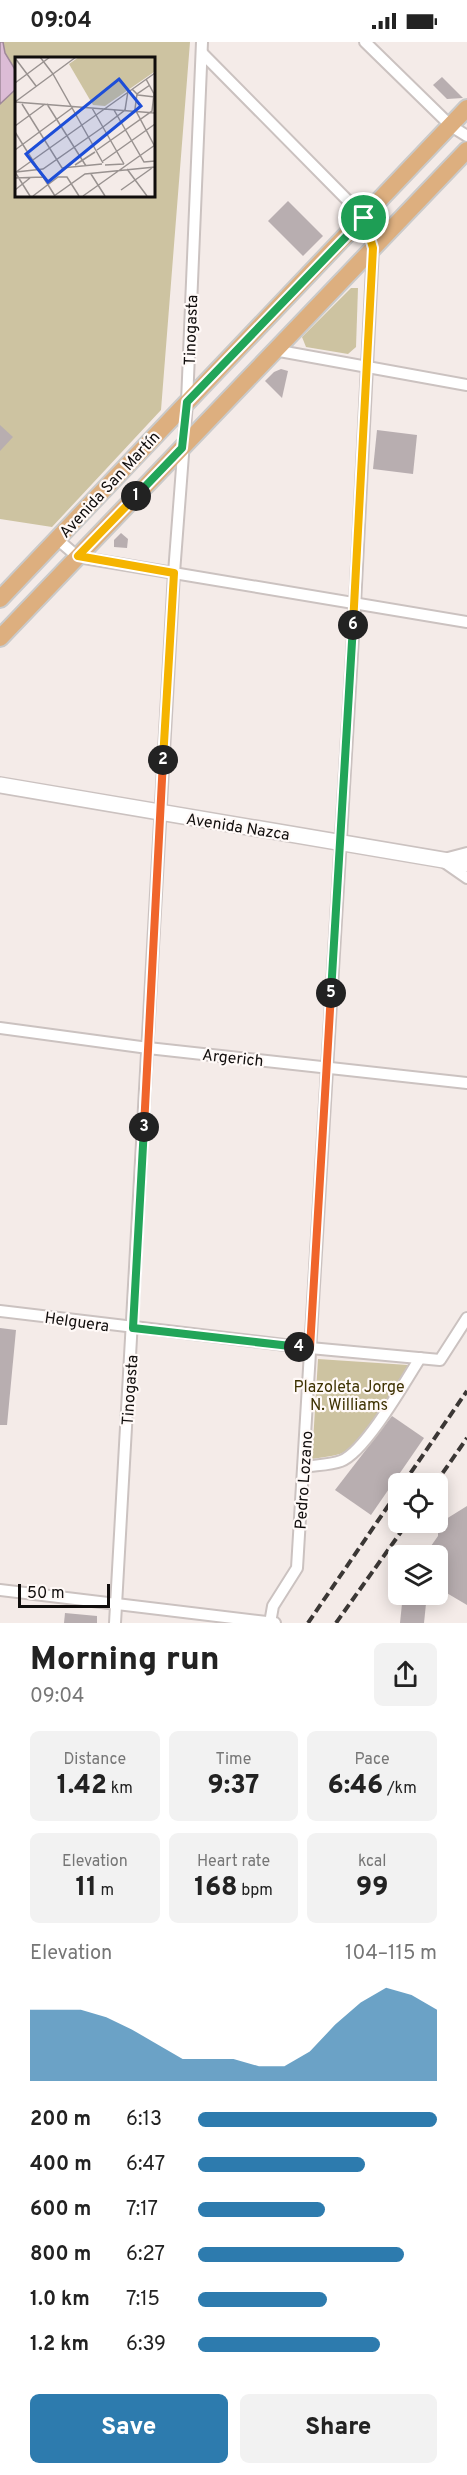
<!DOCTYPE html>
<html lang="en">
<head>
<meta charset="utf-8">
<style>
	:root { --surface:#fff; --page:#f2f2f2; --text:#222; --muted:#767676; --accent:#2d7bae }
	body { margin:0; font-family:Overpass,sans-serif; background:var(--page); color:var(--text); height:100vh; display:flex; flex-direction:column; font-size:22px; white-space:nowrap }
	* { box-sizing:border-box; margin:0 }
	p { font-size:20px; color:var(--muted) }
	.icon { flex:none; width:33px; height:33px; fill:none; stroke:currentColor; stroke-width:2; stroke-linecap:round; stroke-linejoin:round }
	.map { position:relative; height:1581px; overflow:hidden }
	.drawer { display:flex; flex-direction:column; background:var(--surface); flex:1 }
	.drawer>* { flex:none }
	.buttons { position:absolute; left:388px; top:1431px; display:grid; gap:12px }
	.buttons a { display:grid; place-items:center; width:60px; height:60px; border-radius:9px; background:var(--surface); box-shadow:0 3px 15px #0003; font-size:30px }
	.scale { position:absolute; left:18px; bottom:15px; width:92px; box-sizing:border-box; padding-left:6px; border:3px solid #100d0c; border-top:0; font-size:16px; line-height:21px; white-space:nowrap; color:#100d0c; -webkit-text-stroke:4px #fff9f7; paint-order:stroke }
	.pin { position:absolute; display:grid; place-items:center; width:51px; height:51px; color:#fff; margin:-26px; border:3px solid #fff; border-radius:50%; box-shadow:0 2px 6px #0007 }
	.km { position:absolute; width:30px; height:30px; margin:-15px; border-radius:50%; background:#222; color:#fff; font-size:16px; line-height:30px; text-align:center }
	.round { display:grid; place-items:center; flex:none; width:63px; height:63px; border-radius:9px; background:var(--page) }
	.overview { display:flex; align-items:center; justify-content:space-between; height:102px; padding:0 30px }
	h1 { font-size:33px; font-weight:800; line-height:45px }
	.stats { display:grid; grid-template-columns:repeat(3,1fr); gap:9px; height:102px; padding:6px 30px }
	.stats div { display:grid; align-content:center; border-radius:9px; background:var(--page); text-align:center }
	.stats b { font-size:26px; font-weight:800 }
	.stats small { font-size:16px; font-weight:400 }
	.stats p { font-size:16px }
	.chart { height:168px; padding:12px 30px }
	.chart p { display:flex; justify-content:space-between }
	.chart svg { width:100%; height:108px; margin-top:6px; fill:var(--accent); opacity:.7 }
	.cta { display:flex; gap:12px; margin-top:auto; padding:12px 30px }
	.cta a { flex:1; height:69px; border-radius:9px; background:var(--accent); color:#fff; font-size:24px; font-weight:800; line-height:69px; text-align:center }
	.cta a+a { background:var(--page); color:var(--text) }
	ul { padding:0 30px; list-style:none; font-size:20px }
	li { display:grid; grid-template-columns:96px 72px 1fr; align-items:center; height:45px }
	li i { height:15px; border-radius:8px; background:var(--accent) }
	.status { display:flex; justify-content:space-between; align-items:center; height:42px; padding:0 30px; background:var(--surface); direction:ltr }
	.status svg { height:16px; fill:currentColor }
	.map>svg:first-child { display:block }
	.green { fill:#cdc3a1; fill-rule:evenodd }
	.water { fill:#dcbcd6; stroke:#9f8899; stroke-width:1.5 }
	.building { fill:#b8aeb0 }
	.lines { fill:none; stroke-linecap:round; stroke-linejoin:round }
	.minor-casing { stroke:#cbc2c0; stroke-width:14 }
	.secondary-casing { stroke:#cbc2c0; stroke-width:18 }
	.primary-casing { stroke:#cacaca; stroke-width:20 }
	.minor { stroke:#fff; stroke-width:10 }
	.secondary { stroke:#fff; stroke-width:15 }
	.primary { stroke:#ddaf7f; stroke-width:16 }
	.rail { stroke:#3b3735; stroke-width:4; stroke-dasharray:9 4.5; stroke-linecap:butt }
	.split-1-casing { stroke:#fff; stroke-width:12 }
	.split-2-casing { stroke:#fff; stroke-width:12 }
	.split-3-casing { stroke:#fff; stroke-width:12 }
	.split-4-casing { stroke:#fff; stroke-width:12 }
	.split-5-casing { stroke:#fff; stroke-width:12 }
	.split-6-casing { stroke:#fff; stroke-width:12 }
	.split-7-casing { stroke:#fff; stroke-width:12 }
	.split-1 { stroke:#22a559; stroke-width:8 }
	.split-2 { stroke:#f5b400; stroke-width:8 }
	.split-3 { stroke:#f0652b; stroke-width:8 }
	.split-4 { stroke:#22a559; stroke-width:8 }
	.split-5 { stroke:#f0652b; stroke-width:8 }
	.split-6 { stroke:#22a559; stroke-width:8 }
	.split-7 { stroke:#f5b400; stroke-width:8 }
	.labels { text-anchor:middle; stroke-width:4.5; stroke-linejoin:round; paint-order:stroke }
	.street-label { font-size:16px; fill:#100d0c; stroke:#fff9f7 }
	.park-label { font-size:16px; fill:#3e3202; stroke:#fff9f7 }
	.inset-road { fill:none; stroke:#999290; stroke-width:1.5 }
	.view { fill:#1d4ed8; fill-opacity:0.15; stroke:#1d4ed8; stroke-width:3 }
	.inset-edge { fill:none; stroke:#100d0c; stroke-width:3 }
</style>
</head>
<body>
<div class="status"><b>09:04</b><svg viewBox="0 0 49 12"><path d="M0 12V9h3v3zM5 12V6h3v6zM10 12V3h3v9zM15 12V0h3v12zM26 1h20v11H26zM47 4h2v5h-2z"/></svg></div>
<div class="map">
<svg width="467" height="1581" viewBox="0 0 467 1581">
	<rect width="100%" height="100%" fill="#f4ebe8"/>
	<g class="green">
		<path d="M0,0H190L161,368L52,485L0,477ZM16,16H153V153H16Z"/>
		<polygon points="351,246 358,246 356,305 348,312 306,305 302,295"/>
		<path d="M318,1317L408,1323C398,1340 365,1399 349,1408C338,1414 325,1415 312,1417Z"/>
	</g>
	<polygon class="water" points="0,0 3,0 5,11 16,29 16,47 0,62"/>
	<g class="building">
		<polygon points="442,35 463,56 447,57 433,43"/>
		<polygon points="288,159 323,194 303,214 268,179"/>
		<polygon points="281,327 288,329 282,356 265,339 274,330"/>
		<polygon points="0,383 13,395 0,409"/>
		<polygon points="377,388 417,393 413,432 373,427"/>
		<polygon points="121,491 128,497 127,506 114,505 114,498"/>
		<polygon points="0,1286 16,1288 7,1383 0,1383"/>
		<polygon points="392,1374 424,1396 371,1473 335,1448"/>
		<polygon points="467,1464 467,1563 445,1550 438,1550 438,1514 424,1514 438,1494 438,1482"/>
		<polygon points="403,1552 427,1552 424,1581 400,1581"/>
		<polygon points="65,1571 97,1574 97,1581 64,1581"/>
	</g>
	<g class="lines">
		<defs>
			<g id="minor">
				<polyline points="365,0 451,84 467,94"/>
				<polyline points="202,11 364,175 373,206 355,562 297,1526 273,1564 270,1581"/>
				<polyline points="274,308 467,343"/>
				<polyline points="57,497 78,515 467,580"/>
				<polyline points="448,816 467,811"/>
				<polyline points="444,820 467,836"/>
				<polyline points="0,986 148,1006 467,1041"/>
				<polyline points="0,1269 310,1306 440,1318 467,1276"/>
				<path d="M304,1425C315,1423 330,1423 341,1419C365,1410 405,1340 420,1316"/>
				<polyline points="0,1548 275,1581"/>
				<polyline points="115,1581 174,531 187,360 202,0"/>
			</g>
			<polyline id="secondary" points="0,743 467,822"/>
			<g id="primary">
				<polyline points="0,557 467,66"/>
				<polyline points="0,596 467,108"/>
			</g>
		</defs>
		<use href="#minor" class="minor-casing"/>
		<use href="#secondary" class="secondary-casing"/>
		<use href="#primary" class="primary-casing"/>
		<use href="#minor" class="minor"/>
		<use href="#secondary" class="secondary"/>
		<use href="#primary" class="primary"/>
		<g class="rail">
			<polyline points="403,1442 467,1349"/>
			<polyline points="435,1442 467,1396"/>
			<polyline points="308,1581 399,1448"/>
			<polyline points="336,1581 408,1480"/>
		</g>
	</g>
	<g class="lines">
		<defs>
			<polyline id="split-1" points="136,454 182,406 187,360 364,176"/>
			<polyline id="split-2" points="136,454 78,514 174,531 163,718"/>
			<polyline id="split-3" points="144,1085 163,718"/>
			<polyline id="split-4" points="144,1085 133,1286 299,1305"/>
			<polyline id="split-5" points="299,1305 310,1306 331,951"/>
			<polyline id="split-6" points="331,951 353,583"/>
			<polyline id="split-7" points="353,583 373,206 364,176"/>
		</defs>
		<use href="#split-1" class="split-1-casing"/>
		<use href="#split-2" class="split-2-casing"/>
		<use href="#split-3" class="split-3-casing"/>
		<use href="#split-4" class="split-4-casing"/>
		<use href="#split-5" class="split-5-casing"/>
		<use href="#split-6" class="split-6-casing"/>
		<use href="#split-7" class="split-7-casing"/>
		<use href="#split-1" class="split-1"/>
		<use href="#split-2" class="split-2"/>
		<use href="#split-3" class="split-3"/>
		<use href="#split-4" class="split-4"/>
		<use href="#split-5" class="split-5"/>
		<use href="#split-6" class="split-6"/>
		<use href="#split-7" class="split-7"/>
	</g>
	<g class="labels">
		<g class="street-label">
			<text transform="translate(190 288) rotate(-88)" y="6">Tinogasta</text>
			<text transform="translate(109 442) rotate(-47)" y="6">Avenida San Martín</text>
			<text transform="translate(238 784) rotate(9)" y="6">Avenida Nazca</text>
			<text transform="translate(233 1015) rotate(6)" y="6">Argerich</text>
			<text transform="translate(77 1279) rotate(8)" y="6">Helguera</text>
			<text transform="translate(129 1348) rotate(-86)" y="6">Tinogasta</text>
			<text transform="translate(303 1438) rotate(-86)" y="6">Pedro Lozano</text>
		</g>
		<g class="park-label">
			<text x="349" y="1350">Plazoleta Jorge<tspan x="349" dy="18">N. Williams</tspan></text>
		</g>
	</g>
	<g transform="translate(15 15)">
		<rect width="140" height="140" fill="#f4ebe8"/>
		<path d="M64,0H139V15L90,49L78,48L54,7Z" fill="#cdc3a1"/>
		<path class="inset-road" d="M25,0L38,17M0,1L21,29M38,17L88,106M0,26L35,0M135,28L122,37L120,52L139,88M117,32L123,38L140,40M0,45L140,56M0,45L61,0M7,47L47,111L87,107M32,47L71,109M77,51L109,107M99,53L129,105L140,104M0,69L30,47M0,75L40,139M0,93L57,51M82,93L137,54L139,37L131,22M88,104L140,67M60,108L80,95M90,108L109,107M112,112L132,139M0,115L15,139M1,115L140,16M1,115L28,112L88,70L110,53L113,34M76,117L90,139M0,121L28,120M0,133L15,121M106,133L137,111M18,139L43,120H52L64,139M39,139L70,117L140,110M68,139L140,88"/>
		<path class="view" d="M104,22L126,49L33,125L11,97Z"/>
		<rect width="140" height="140" class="inset-edge"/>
	</g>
</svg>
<div class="buttons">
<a><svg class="icon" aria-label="locate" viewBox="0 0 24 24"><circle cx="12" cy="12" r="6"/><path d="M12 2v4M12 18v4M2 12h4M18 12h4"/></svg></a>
<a><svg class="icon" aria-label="layers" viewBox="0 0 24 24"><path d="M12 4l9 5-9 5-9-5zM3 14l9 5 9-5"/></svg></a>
</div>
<div class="scale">50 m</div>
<div class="pin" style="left:364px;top:176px;background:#1e9e55"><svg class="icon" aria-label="arrive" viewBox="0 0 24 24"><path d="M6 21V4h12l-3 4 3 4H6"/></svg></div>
<b class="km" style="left:136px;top:454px">1</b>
<b class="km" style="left:163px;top:718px">2</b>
<b class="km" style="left:144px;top:1085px">3</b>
<b class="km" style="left:299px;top:1305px">4</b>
<b class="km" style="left:331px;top:951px">5</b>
<b class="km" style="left:353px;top:583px">6</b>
</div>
<section class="drawer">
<div class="overview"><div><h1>Morning run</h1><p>09:04</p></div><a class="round"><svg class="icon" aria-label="share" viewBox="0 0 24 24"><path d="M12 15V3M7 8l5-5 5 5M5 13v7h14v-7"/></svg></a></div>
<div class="stats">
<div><p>Distance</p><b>1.42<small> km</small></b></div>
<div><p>Time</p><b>9:37</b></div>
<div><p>Pace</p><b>6:46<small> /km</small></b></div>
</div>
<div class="stats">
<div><p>Elevation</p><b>11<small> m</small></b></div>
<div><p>Heart rate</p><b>168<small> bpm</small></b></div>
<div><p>kcal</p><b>99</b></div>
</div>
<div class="chart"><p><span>Elevation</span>104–115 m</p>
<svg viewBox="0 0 160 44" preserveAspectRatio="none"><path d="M0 44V15L10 15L20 15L30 18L40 23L50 29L60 35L70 35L80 35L90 38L100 38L110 32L120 21L130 12L140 6L150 9L160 15V44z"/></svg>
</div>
<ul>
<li><b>200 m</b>6:13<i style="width:100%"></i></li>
<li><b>400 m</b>6:47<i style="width:70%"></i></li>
<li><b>600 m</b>7:17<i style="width:53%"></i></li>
<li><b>800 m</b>6:27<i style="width:86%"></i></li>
<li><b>1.0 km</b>7:15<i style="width:54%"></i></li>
<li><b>1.2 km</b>6:39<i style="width:76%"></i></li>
</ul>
<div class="cta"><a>Save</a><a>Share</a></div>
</section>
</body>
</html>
